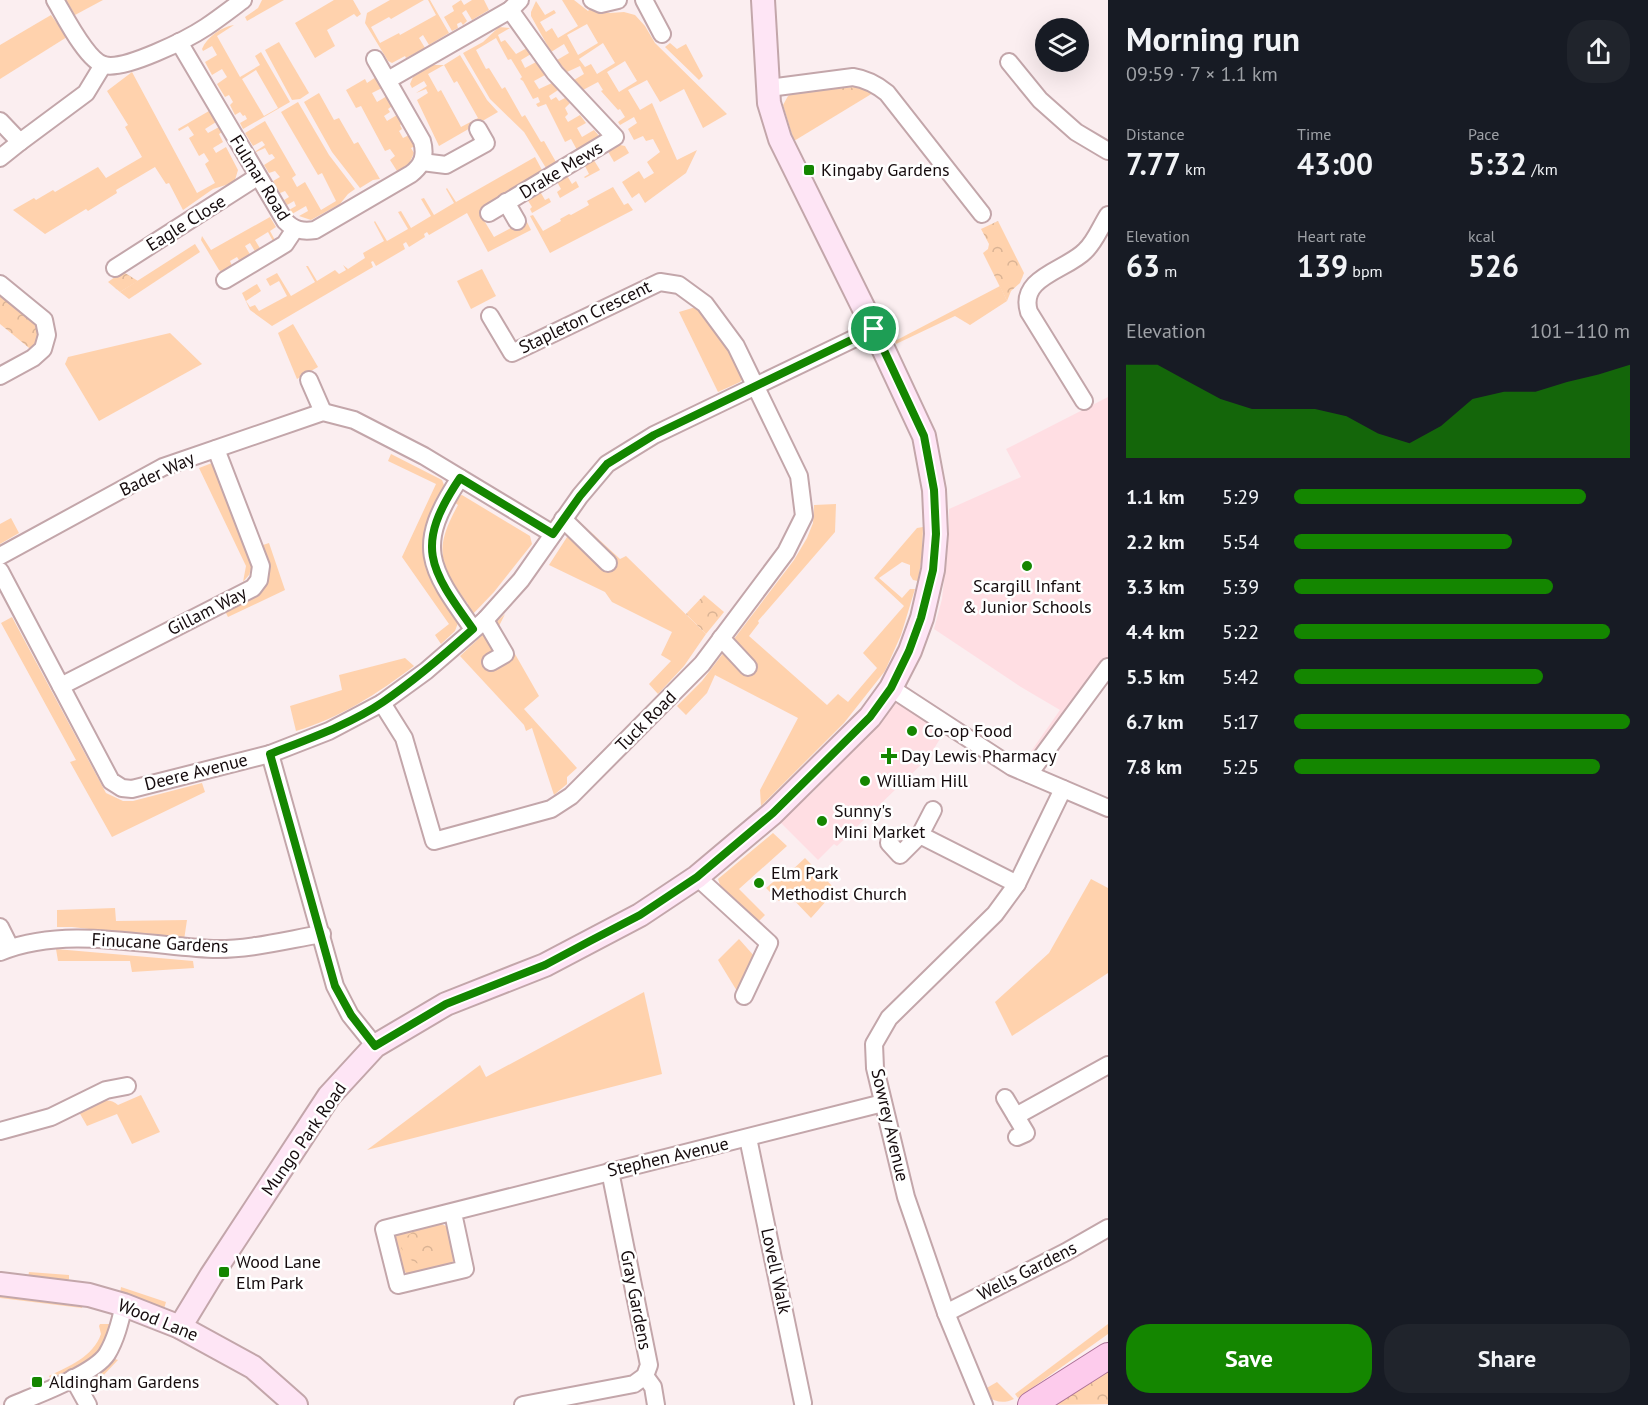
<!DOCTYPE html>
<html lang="en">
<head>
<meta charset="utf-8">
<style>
	:root { --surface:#171b24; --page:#20242c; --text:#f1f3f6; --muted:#9ea1a6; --accent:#148600 }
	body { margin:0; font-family:"PT Sans",sans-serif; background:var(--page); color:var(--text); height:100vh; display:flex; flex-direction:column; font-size:22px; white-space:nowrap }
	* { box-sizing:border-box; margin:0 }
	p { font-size:20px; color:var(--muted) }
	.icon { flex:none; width:33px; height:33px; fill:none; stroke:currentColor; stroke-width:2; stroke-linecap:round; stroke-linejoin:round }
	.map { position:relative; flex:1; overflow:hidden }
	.side { display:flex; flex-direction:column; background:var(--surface); width:540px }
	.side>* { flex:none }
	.controls { position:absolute; left:1035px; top:18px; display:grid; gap:12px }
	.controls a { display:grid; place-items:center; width:54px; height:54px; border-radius:50%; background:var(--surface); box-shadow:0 6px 24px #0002; font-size:30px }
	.pin { position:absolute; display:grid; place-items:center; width:51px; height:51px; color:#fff; margin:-26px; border:3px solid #fff; border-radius:50%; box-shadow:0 2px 6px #0007 }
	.round { display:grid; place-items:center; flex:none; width:63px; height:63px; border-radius:24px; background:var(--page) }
	.head { display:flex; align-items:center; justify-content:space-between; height:102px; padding:0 18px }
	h1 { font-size:33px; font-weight:700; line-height:45px }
	.metrics { display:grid; grid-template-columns:repeat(3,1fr); gap:9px; height:102px; padding:6px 18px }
	.metrics div { display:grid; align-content:center }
	.metrics b { font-size:30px; font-weight:700 }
	.metrics small { font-size:16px; font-weight:400 }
	.metrics p { font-size:16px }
	.chart { height:168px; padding:12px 18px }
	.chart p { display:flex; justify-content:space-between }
	.chart svg { width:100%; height:108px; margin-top:6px; fill:var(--accent); opacity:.7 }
	.primary-button { display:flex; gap:12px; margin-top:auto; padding:12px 18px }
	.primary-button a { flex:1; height:69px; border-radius:24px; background:var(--accent); color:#fff; font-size:24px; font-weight:700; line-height:69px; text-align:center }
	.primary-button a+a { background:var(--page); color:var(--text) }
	ul { padding:0 18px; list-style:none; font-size:20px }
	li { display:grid; grid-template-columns:96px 72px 1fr; align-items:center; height:45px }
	li i { height:15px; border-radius:8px; background:var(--accent) }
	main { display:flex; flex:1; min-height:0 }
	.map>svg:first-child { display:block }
	.built { fill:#ffdee3 }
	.green { fill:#ffd2ad; fill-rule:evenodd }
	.forest { fill:url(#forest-crowns) }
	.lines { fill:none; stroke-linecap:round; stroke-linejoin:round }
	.street-casing { stroke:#c3a6aa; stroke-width:20 }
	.secondary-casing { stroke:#c3a6aa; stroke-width:26 }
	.primary-casing { stroke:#ab7196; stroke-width:28 }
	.street { stroke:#fff; stroke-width:16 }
	.secondary { stroke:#fee5f5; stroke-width:22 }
	.primary { stroke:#fdcbec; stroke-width:26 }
	.route-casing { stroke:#fff; stroke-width:12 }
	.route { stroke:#148600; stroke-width:8 }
	.poi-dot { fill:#148600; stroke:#fff; stroke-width:2 }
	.labels { text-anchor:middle; stroke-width:5; stroke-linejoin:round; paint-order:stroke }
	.street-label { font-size:18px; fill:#150b0d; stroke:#fff }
	.poi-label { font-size:18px; fill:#150b0d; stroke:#fff; text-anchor:start }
</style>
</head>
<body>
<main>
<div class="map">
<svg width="1108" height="1405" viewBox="0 0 1108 1405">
	<defs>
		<pattern id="forest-crowns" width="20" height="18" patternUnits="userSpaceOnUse" patternTransform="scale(1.5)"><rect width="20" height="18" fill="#ffd2ad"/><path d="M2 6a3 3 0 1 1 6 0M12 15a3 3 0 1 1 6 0" fill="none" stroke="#dab394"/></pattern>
	</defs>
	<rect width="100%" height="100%" fill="#fbeef0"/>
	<g class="built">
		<polygon points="1108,397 1108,679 1042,766 1025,760 1060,710 1021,687 934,629 942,599 949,532 949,509 1021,477 1006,449"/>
		<polygon points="893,703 901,704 943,730 941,737 929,757 837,846 834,844 818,860 778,820 801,797 807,798 866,738 869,727"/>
	</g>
	<g class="green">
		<polygon points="66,0 103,0 75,15"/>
		<polygon points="262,0 284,0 247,21 245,17 258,8"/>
		<polygon points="334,0 353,0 361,14 357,17 354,14 327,30 335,46 315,58 295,23"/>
		<polygon points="390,0 424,0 391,19 389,17 371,27 380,43 399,33 400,35 436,15 428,0 430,0 449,33 429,45 423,35 419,38 425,48 406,58 405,56 392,63 388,61 365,23 367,13"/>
		<polygon points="461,0 464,5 472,0 484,0 489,10 472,20 466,10 462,13 467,21 463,25 461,22 457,24 458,28 452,31 444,17 454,11 452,6"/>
		<path d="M562,0H574L588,11L590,9L610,13L624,12L635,15L645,26L655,43L727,114L703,128L684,89L660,102L647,80L628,90L640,110L652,103L677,160L697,150L686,173L645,203L639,193L632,198L622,182L639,171L644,179L654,173L647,162L660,152L653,139L646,141L643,136L634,140L628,129L637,123L634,117L620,125L618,122L625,117L620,109L618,110L601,91L603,90L598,82L583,90L574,80L584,74L580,66L567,72L557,60L569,53L564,44L551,52L531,16V12L536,1L545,15L554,10L556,13L540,22L546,32L552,28L558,38L578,26ZM587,24L598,43L578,55L567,35ZM603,43L615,63L597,74L591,64L585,67L579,59ZM625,61L637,81L619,92L607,72Z"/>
		<polygon points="51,15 67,37 0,79 0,45"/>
		<path d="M234,25L217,36L240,77L260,65L255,56L261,52L290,102L243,129L240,123L247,119L245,115L243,116L240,112L235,115L230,105L233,102L229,95L225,97L217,84L227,77L222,69L212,75L205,62L217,55L212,46L203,51L202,49C207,37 221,27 234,25ZM256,70L278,108L264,116L242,79Z"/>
		<path d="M499,27L510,28L498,35L501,42L505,40L516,54L527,48L531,54L521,60L525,68L536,62L545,75L534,81L539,89L552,83L558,90L549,96L551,100L556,97L559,101L565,98L570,103L565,108L568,114L565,117L568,122L580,115L586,123L577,128L582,137L594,130L600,137L597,144L479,212L494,237L526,220L531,230L488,252L467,213L429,235L427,232L424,234L425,237L409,247L406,242L403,244L405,249L376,266L373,261L371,262L373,267L272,326L250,310L242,293L257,284L261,291L246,301L250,307L255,305L259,311L287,296L279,281L270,286L266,279L277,273L291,296L315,282L306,266H308L317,281L335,270L339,274L346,270L343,265L348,269L365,258L363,253L384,241L374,222L375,221L387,241L408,229L398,212L401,211L411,228L431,216L421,199L424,198L434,215L454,203L446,189L447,188L456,202L535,157L542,170L546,168L524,132L490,99L463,53L483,42ZM496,38L508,60L511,59L522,77L520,79L523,81L533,99L538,97L540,102L536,104L538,107L546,104L565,142L571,139L577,150L556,162L544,141L541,142L525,115L522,117L505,87L502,89L489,68L486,69L476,50Z"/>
		<polygon points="279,42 309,93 300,99 292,100 265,50"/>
		<polygon points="670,43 677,49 686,44 703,76 699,80 665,47"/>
		<path d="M460,55L487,100L498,112L439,146L417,100L428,93L426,89L416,93L427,86L424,81L412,88L410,84L413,77L433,65H444ZM444,65L454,83L457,81L478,118L461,127L441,90L438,92L428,74Z"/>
		<polygon points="132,72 197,193 215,183 205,164 209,161 204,153 199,156 189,138 194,135 188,126 179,131 178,129 209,111 216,122 205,129 208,133 219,127 222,132 219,134 223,142 213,148 216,153 226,147 238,170 235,180 229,184 213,189 183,210 169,183 166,184 155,167 116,190 117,193 88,211 86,209 45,234 13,210 34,198 36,200 53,190 55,192 98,167 106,178 142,157 125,127 128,125 107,91"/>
		<polygon points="376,77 382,88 372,93 377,102 387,96 392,106 388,109 390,112 384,116 387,121 397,115 402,124 400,125 402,129 399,131 403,138 409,135 415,146 411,148 414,153 409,164 397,171 390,160 395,156 390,149 385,151 361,106 356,108 346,90 365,79 367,83"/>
		<polygon points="857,87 873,93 794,141 783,105 788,96 793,93"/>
		<polygon points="319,93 334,120 339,118 354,144 358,142 380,179 373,180 360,188 332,152 304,102"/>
		<polygon points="298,102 329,155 355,189 348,194 340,204 311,220 299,216 308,211 306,206 292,214 289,210 296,206 294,201 287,205 284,200 289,197 285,191 280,193 273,181 280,177 275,171 269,173 264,165 275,158 272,154 269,155 265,148 256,152 256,151 265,145 262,141 253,146 245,133 265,121 296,175 292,178 297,187 305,182 321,210 336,201 322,173 318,175 281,112"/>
		<polygon points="615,144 625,146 629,153 614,162 606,148"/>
		<polygon points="592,157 600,170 585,178 584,177 589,174 583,162"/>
		<polygon points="565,172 572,184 576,181 579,187 560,198 557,192 561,189 555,178"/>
		<polygon points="613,187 624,205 628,203 633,210 550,253 530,216 533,215 543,231 561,221 560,219 569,214 571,215 589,205 587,201"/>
		<polygon points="538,188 545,200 549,198 551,202 532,213 530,209 532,207 525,196"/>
		<polygon points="270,217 276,227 270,231 276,242 274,243 268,232 255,240 261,250 256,253 250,243 245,246 251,256 240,262 237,257 230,261 232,266 222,272 219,270 201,240 202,236 211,250"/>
		<polygon points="195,244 200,252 129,299 120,292"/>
		<polygon points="482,269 496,296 471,309 457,281"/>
		<polygon points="1000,286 1007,301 970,325 955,316 896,344 895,341"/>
		<polygon points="699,306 720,331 743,378 740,382 718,392 679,312"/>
		<polygon points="293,324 318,367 297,379 278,333"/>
		<polygon points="170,333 202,364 99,421 65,364 68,357"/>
		<path d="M391,454L442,480L446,490C440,504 426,527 424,542C420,573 442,599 458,623L455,631L441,644L435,635L449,624L402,557L436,484L388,461Z"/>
		<polygon points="212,463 220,469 253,563 249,575 243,582 246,566 199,468"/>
		<path d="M462,495L530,536L532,544L494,592L472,615L463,608L468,604C438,565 434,548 458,505L454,502L458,496Z"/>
		<polygon points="836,504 835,532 758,621 759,623 749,636 827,705 838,694 848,702 877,668 863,653 904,606 874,578 917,528 923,527 922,555 918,581 913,580 910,575 910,565 902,562 879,578 902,598 910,589 915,589 901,635 885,671 844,723 761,806 760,790 798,718 715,675 707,693 686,715 677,706 702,681 794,560 807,538 813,523 814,505"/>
		<polygon points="11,518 19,533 0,544 0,524"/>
		<polygon points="578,520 620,559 626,556 706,634 684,666 658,694 649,684 671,661 661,655 672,632 612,602 605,592 549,565"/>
		<path d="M269,543L285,590L228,617L225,611C263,595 276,588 263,545Z"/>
		<polygon points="505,614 499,626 539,696 524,709 577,768 567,777 567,784 554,795 532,728 526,731 524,725 460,656"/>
		<polygon points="12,617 106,793 123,801 133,801 202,783 205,792 112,837 70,762 76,760 1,623"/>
		<path d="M405,658L414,666C377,694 340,718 296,731L290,706L342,690L339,675Z"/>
		<polygon points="773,833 787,846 739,889 765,915 759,921 721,888 718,879"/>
		<polygon points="805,858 836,890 811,918 791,897 783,898 779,901 766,888 786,871 789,873"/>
		<polygon points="1091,879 1108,888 1108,973 1012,1036 995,1002 1049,953"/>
		<polygon points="115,908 116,921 187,920 184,940 72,927 57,927 57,910"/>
		<polygon points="739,939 755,957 740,996 718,960"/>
		<polygon points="56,949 193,961 194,968 132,972 130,961 58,961"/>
		<polygon points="644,992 662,1074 367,1150 480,1065 486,1077"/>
		<path d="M141,1095L160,1132L132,1144L117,1114L87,1126L79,1112C91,1106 106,1094 118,1105Z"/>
		<path d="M435,1221L448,1227C452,1241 459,1254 450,1267L409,1275C397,1268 391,1245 397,1233Z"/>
		<polygon points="29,1272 69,1275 69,1279 66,1282 28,1277"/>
		<polygon points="121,1287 166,1302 164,1309 120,1294"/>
		<polygon points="0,1291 83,1303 82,1308 0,1298"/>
		<path d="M100,1324H110C102,1359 80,1366 50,1378L49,1376C69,1366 93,1357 101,1334L99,1326Z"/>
		<polygon points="1108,1324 1108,1334 1018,1398 1015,1394"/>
		<polygon points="115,1359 118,1360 96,1383 93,1379"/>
		<path d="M997,1382L1014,1399C1003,1404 996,1402 986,1396L985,1389Z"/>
	</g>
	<g class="forest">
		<polygon points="857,87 847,99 832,97 829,89"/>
		<polygon points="998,221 1024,273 1020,283 1011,291 1007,301 983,253 988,249 989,244 981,229"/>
		<polygon points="125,273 138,281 120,292 108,282 119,274"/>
		<polygon points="0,289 39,322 42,334 34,352 0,324"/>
		<polygon points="704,595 724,612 706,634 686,614"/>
		<path d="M420,1227L430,1232L438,1241L439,1253L434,1263C416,1267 411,1262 401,1248L403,1239Z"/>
		<polygon points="1108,1366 1108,1404 1047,1405"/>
	</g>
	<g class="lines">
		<defs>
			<g id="street">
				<path d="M55,0C64,15 87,61 104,65C124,71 188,39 206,27C218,19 231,9 243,0"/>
				<polyline points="592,0 601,4 618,0"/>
				<polyline points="644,0 662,34"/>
				<path d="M179,42L285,221C294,230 302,232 315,230L411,174C423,165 426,155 422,141L375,59"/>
				<polyline points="1009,62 1040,100 1076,132 1108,151"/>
				<polyline points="388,80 510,10 520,0"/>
				<path d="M769,88L853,77C866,79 876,84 887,93L982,214"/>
				<polyline points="0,121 20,142 86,93 103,65"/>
				<polyline points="0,158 20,142"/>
				<polyline points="422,162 446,165 486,143 478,129"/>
				<polyline points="506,202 517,221"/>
				<polyline points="489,213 615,137 555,73 510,10"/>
				<polyline points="115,268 257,177"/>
				<polyline points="225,280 285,244 295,229"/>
				<polyline points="0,284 44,320 47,335 43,349 33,358 0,376"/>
				<polyline points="309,380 323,412"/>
				<path d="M1084,401L1029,312C1018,277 1067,270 1085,251C1095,242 1101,226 1108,215"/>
				<path d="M460,478C414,547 429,567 473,629"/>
				<polyline points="563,519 608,563"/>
				<polyline points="0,556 163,467 323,412 354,420 424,456 553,534"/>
				<polyline points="0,571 111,781 122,788 132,789 270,754 329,731 382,703 426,671 485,620 521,580 580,496 607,464 654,435 874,329"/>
				<polyline points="485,620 505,654 491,662"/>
				<polyline points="721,638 748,667"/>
				<polyline points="61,686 253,588 259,580 261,566 216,449"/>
				<polyline points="891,688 1012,767 1108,808"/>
				<polyline points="382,703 404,738 434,841 551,809 571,796 702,664 786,552 804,516 799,476 736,346 705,304 679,285 660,282 512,353 490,316"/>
				<polyline points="270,754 335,986 350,1015 375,1046"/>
				<polyline points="1029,774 1108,667"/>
				<polyline points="920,835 933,810"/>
				<polyline points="889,843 900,855 920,835 1017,884"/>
				<polyline points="697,877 769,943 744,996"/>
				<polyline points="0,927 10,947"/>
				<path d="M0,952C65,925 145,946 213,949C249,950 286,940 322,934"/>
				<polyline points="1005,1098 1026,1133 1017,1137"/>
				<polyline points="1016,1116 1108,1065"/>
				<polyline points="0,1131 51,1117 106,1090 127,1086"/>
				<polyline points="748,1138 803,1403"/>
				<polyline points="453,1213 465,1269 398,1285 384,1229 883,1103"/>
				<polyline points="946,1313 1066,1252 1108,1228"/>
				<polyline points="645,1376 653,1387 656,1405"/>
				<polyline points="73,1378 88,1405"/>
				<path d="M13,1405C36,1395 94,1374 107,1354C116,1339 120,1322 124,1305"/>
				<polyline points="523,1405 634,1384 645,1376 649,1365 610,1171"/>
				<polyline points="984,1405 946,1313 906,1197 875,1068 874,1044 889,1018 995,914 1017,884 1063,789"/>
			</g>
			<g id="secondary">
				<polyline points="0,1284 89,1295 124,1305 180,1327 253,1367 296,1405"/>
				<polyline points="180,1327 211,1276 329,1096 375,1046 446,1004 545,965 640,915 697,877 773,813 870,717 891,688 910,651 922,618 933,570 936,534 934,490 924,436 874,329 780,139 769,103 763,0"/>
			</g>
			<polyline id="primary" points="1031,1405 1108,1356"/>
		</defs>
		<use href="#street" class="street-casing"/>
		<use href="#secondary" class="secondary-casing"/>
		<use href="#primary" class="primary-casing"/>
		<use href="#street" class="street"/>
		<use href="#secondary" class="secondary"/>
		<use href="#primary" class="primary"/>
	</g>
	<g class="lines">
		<defs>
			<path id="route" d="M874,329L924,436L934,490L936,534L933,570L921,618L909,651L891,688L870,717L773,813L697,877L640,915L590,941L545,965L446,1004L375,1046L351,1015L335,986L270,754C308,739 349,725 383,702C415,680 444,655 473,629C429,568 414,546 460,478L553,534L580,496L607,464L654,435Z"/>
		</defs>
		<use href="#route" class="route-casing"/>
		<use href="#route" class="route"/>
	</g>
	<g class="poi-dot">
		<rect x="803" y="164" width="12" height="12" rx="3"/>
		<circle cx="1027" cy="566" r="6"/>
		<circle cx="912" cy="731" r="6"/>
		<path d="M886 747h6v6h6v6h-6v6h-6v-6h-6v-6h6z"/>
		<circle cx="865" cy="781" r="6"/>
		<circle cx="822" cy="821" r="6"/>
		<circle cx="759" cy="883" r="6"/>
		<rect x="218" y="1266" width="12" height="12" rx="3"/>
		<rect x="31" y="1376" width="12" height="12" rx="3"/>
	</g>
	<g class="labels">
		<g class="street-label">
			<text transform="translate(561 170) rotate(-31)" y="6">Drake Mews</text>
			<text transform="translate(260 178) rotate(58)" y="6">Fulmar Road</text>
			<text transform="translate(186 223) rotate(-32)" y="6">Eagle Close</text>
			<text transform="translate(585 317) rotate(-26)" y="6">Stapleton Crescent</text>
			<text transform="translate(157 474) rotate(-25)" y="6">Bader Way</text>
			<text transform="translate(207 611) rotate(-27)" y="6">Gillam Way</text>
			<text transform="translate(646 721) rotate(-45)" y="6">Tuck Road</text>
			<text transform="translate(196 772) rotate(-14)" y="6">Deere Avenue</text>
			<text transform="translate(160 943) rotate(3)" y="6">Finucane Gardens</text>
			<text transform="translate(890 1125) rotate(77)" y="6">Sowrey Avenue</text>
			<text transform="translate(304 1139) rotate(-55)" y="6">Mungo Park Road</text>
			<text transform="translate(668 1157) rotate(-13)" y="6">Stephen Avenue</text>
			<text transform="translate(776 1271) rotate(78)" y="6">Lovell Walk</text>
			<text transform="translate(1027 1271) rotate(-27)" y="6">Wells Gardens</text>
			<text transform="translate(636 1300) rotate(79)" y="6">Gray Gardens</text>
			<text transform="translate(158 1320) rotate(22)" y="6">Wood Lane</text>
		</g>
		<g class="poi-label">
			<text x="821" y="176">Kingaby Gardens</text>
			<text x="1027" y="592" text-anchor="middle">Scargill Infant<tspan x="1027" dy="21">&amp; Junior Schools</tspan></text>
			<text x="924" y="737">Co-op Food</text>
			<text x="901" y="762">Day Lewis Pharmacy</text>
			<text x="877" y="787">William Hill</text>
			<text x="834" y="817">Sunny's<tspan x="834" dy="21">Mini Market</tspan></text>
			<text x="771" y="879">Elm Park<tspan x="771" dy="21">Methodist Church</tspan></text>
			<text x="236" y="1268">Wood Lane<tspan x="236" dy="21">Elm Park</tspan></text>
			<text x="49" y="1388">Aldingham Gardens</text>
		</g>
	</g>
</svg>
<div class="controls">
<a><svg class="icon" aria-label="layers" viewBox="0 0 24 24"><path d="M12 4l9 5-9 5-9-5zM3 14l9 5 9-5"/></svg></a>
</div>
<div class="pin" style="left:874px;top:329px;background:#1e9e55"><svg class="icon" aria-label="arrive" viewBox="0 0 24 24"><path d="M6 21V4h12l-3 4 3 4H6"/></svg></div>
</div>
<section class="side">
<div class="head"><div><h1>Morning run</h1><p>09:59 · 7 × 1.1 km</p></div><a class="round"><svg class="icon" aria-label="share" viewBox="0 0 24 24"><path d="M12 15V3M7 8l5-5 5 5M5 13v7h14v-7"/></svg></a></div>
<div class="metrics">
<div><p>Distance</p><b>7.77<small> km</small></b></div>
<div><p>Time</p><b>43:00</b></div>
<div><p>Pace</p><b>5:32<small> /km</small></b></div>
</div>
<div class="metrics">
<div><p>Elevation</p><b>63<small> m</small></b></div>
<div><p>Heart rate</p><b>139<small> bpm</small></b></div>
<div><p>kcal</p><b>526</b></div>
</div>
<div class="chart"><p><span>Elevation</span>101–110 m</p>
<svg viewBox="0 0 160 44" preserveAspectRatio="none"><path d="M0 44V6L10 6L20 13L30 20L40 24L50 24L60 24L70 27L80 34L90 38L100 31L110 20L120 17L130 17L140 13L150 10L160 6V44z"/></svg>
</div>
<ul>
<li><b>1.1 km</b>5:29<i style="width:87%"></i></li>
<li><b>2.2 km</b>5:54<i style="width:65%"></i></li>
<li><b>3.3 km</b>5:39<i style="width:77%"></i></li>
<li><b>4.4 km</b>5:22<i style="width:94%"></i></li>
<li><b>5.5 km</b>5:42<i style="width:74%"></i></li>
<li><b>6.7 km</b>5:17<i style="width:100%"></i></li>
<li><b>7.8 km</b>5:25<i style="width:91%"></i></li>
</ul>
<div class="primary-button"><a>Save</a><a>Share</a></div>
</section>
</main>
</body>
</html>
